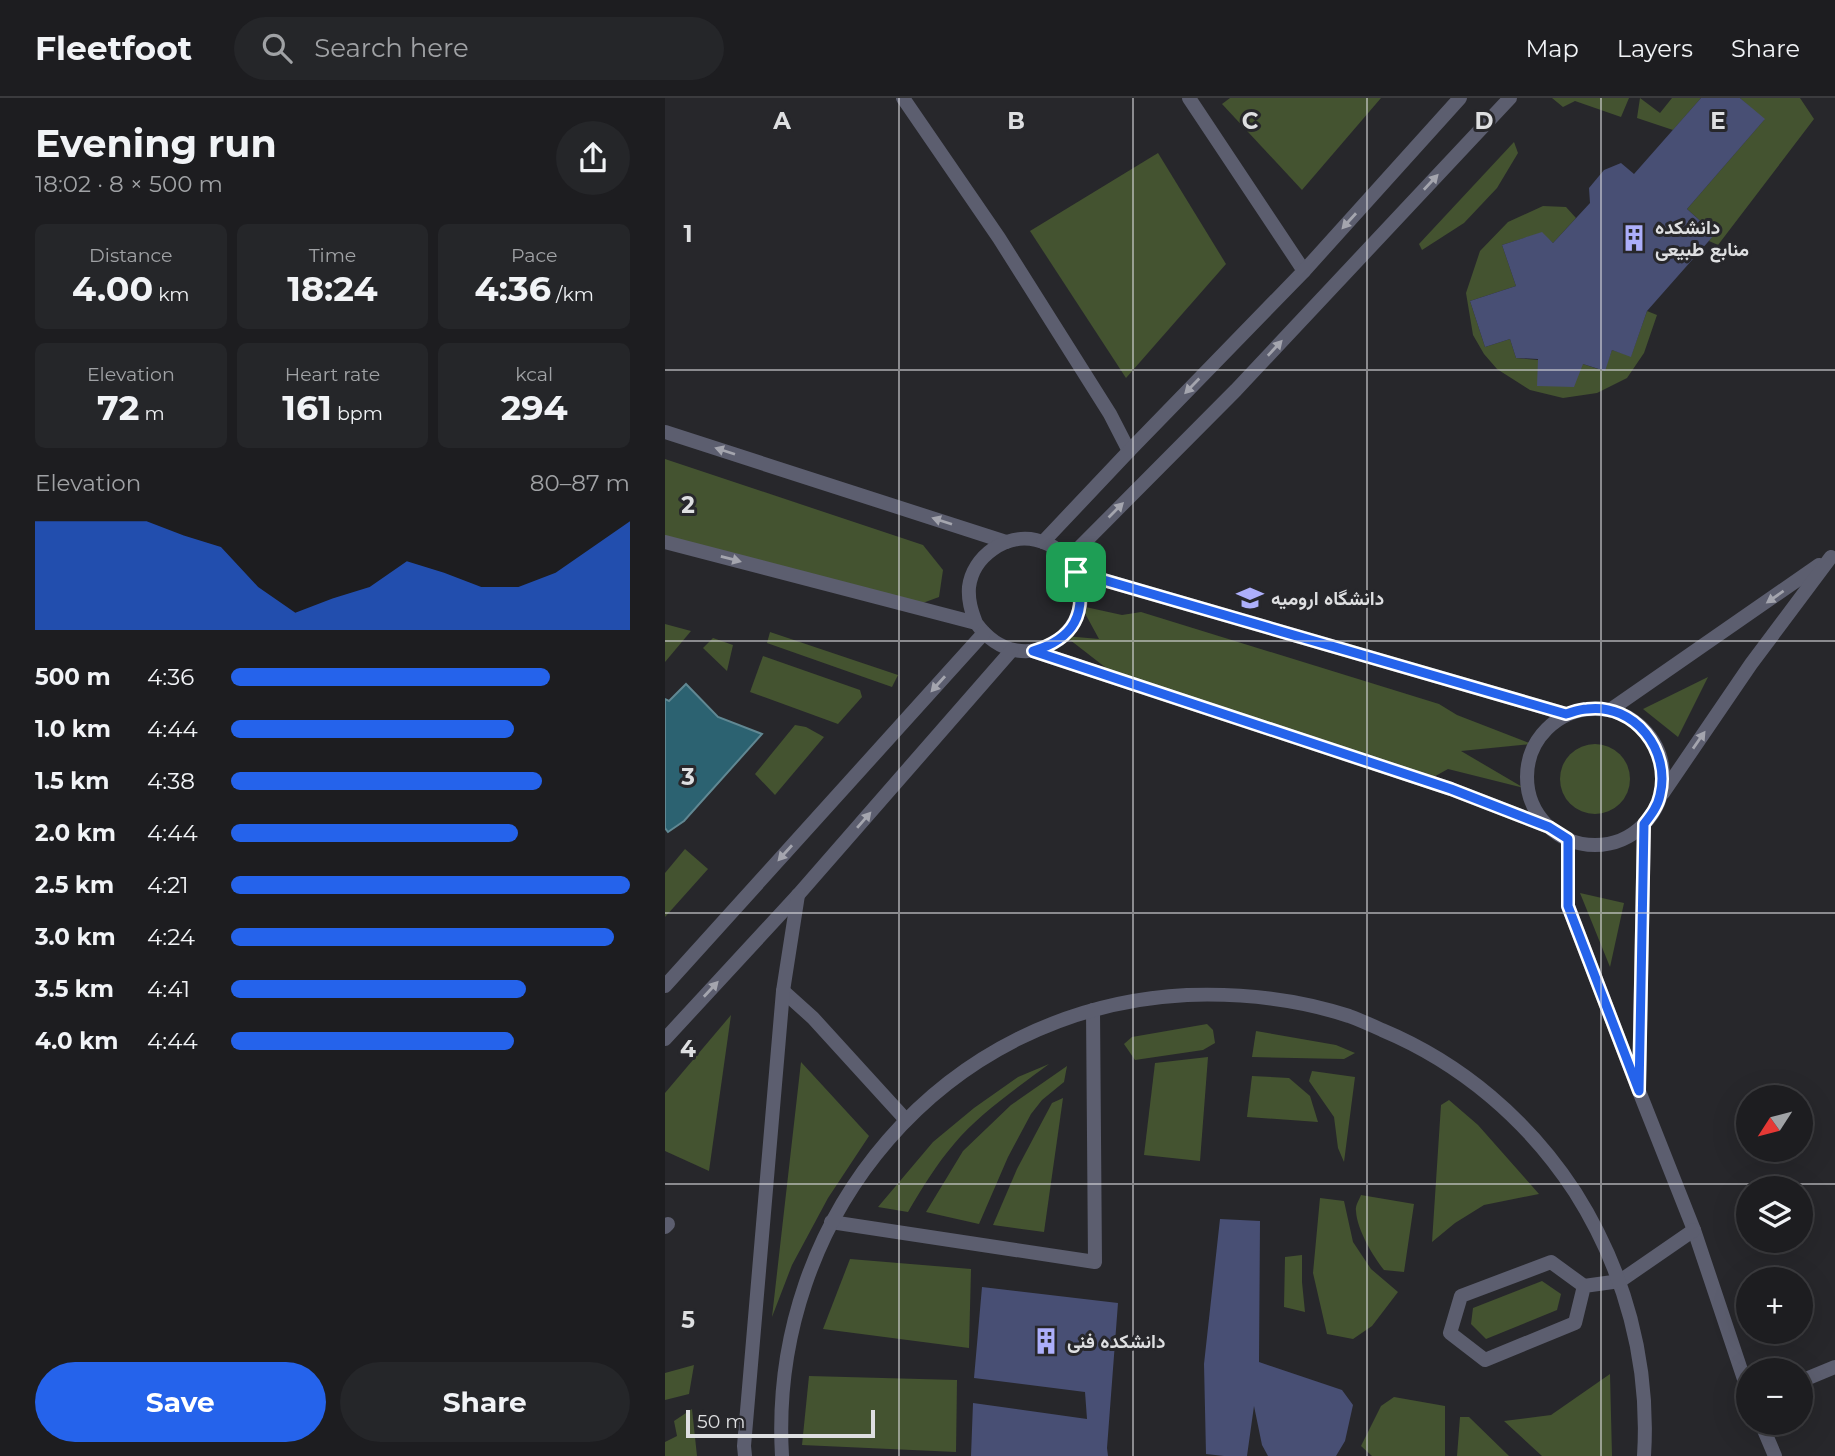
<!DOCTYPE html>
<html lang="en">
<head>
<meta charset="utf-8">
<style>
	:root { --surface:#1d1d20; --page:#252629; --text:#f1f3f6; --muted:#a0a2a5; --line:#3b3b3e; --accent:#2563eb }
	body { margin:0; font-family:Montserrat,Vazirmatn,sans-serif; background:var(--page); color:var(--text); height:100vh; display:flex; flex-direction:column; font-size:26px; white-space:nowrap }
	* { box-sizing:border-box; margin:0 }
	p { font-size:23px; color:var(--muted) }
	.icon { flex:none; width:38px; height:38px; fill:none; stroke:currentColor; stroke-width:2; stroke-linecap:round; stroke-linejoin:round }
	.map { position:relative; flex:1; overflow:hidden }
	.drawer { display:flex; flex-direction:column; background:var(--surface); width:665px }
	.drawer>* { flex:none }
	.needle { width:46px; rotate:234deg }
	.fabs { position:absolute; left:1071px; top:987px; display:grid; gap:14px }
	.fabs a { display:grid; place-items:center; width:77px; height:77px; border-radius:50%; background:var(--surface); box-shadow:0 7px 28px #0002,0 0 0 2px var(--line); font-size:35px }
	.scale { position:absolute; left:21px; bottom:18px; width:189px; box-sizing:border-box; padding-left:7px; border:4px solid #dedfe1; border-top:0; font-size:19px; line-height:24px; white-space:nowrap; color:#dedfe1; -webkit-text-stroke:5px #27272b; paint-order:stroke }
	.pin { position:absolute; display:grid; place-items:center; width:60px; height:60px; color:#fff; margin:-30px; border-radius:14px; box-shadow:0 4px 10px #0006 }
	.round { display:grid; place-items:center; flex:none; width:74px; height:74px; border-radius:37px; background:var(--page) }
	.overview { display:flex; align-items:center; justify-content:space-between; height:119px; padding:0 35px }
	h1 { font-size:38px; font-weight:700; line-height:52px }
	.stats { display:grid; grid-template-columns:repeat(3,1fr); gap:10px; height:119px; padding:7px 35px }
	.stats div { display:grid; align-content:center; border-radius:10px; background:var(--page); text-align:center }
	.stats b { font-size:35px; font-weight:700 }
	.stats small { font-size:19px; font-weight:400 }
	.stats p { font-size:19px }
	.chart { height:196px; padding:14px 35px }
	.chart p { display:flex; justify-content:space-between }
	.chart svg { width:100%; height:126px; margin-top:7px; fill:var(--accent); opacity:.7 }
	.cta { display:flex; gap:14px; margin-top:auto; padding:14px 35px }
	.cta a { flex:1; height:80px; border-radius:42px; background:var(--accent); color:#fff; font-size:28px; font-weight:700; line-height:80px; text-align:center }
	.cta a+a { background:var(--page); color:var(--text) }
	ul { padding:0 35px; list-style:none; font-size:23px }
	li { display:grid; grid-template-columns:112px 84px 1fr; align-items:center; height:52px }
	li i { height:18px; border-radius:9px; background:var(--accent) }
	header { display:flex; align-items:center; gap:42px; box-sizing:border-box; height:98px; padding:0 35px; background:var(--surface); border-bottom:2px solid var(--line) }
	header strong { font-size:33px }
	nav { display:flex; gap:38px; margin-inline-start:auto; font-size:24px }
	.search { width:490px; height:63px; background:var(--page); display:flex; align-items:center; gap:18px; box-sizing:border-box; padding:0 24px; border-radius:38px; color:var(--muted); font-size:26px }
	main { display:flex; flex:1; min-height:0 }
	.map>svg:first-child { display:block }
	.green { fill:#445330 }
	.water { fill:#2c6271; stroke:#618893; stroke-width:2 }
	.building { fill:#484f74 }
	.lines { fill:none; stroke-linecap:round; stroke-linejoin:round }
	.service { stroke:#5c5e6f; stroke-width:14 }
	.oneway { fill:#a4a5ae }
	.route-casing { stroke:#fff; stroke-width:14 }
	.route { stroke:#2563eb; stroke-width:9 }
	.grid { fill:none; stroke:#dedfe1; stroke-width:2; stroke-opacity:0.55 }
	.labels { text-anchor:middle; stroke-width:6; stroke-linejoin:round; paint-order:stroke }
	.poi-label { font-size:19px; font-weight:bold; fill:#dedfe1; stroke:#27272b; text-anchor:start }
	.grid-label { font-size:23px; text-anchor:middle; font-weight:bold; fill:#dedfe1; stroke:#27272b; stroke-width:6; stroke-linejoin:round; paint-order:stroke }
</style>
</head>
<body>
<header>
<strong>Fleetfoot</strong>
<div class="search"><svg class="icon" aria-label="search" viewBox="0 0 24 24"><circle cx="10" cy="10" r="6"/><path d="M15 15l6 6"/></svg>Search here</div>
<nav><a>Map</a><a>Layers</a><a>Share</a></nav>
</header>
<main>
<section class="drawer">
<div class="overview"><div><h1>Evening run</h1><p>18:02 · 8 × 500 m</p></div><a class="round"><svg class="icon" aria-label="share" viewBox="0 0 24 24"><path d="M12 15V3M7 8l5-5 5 5M5 13v7h14v-7"/></svg></a></div>
<div class="stats">
<div><p>Distance</p><b>4.00<small> km</small></b></div>
<div><p>Time</p><b>18:24</b></div>
<div><p>Pace</p><b>4:36<small> /km</small></b></div>
</div>
<div class="stats">
<div><p>Elevation</p><b>72<small> m</small></b></div>
<div><p>Heart rate</p><b>161<small> bpm</small></b></div>
<div><p>kcal</p><b>294</b></div>
</div>
<div class="chart"><p><span>Elevation</span>80–87 m</p>
<svg viewBox="0 0 160 44" preserveAspectRatio="none"><path d="M0 44V6L10 6L20 6L30 6L40 11L50 15L60 29L70 38L80 33L90 29L100 20L110 24L120 29L130 29L140 24L150 15L160 6V44z"/></svg>
</div>
<ul>
<li><b>500 m</b>4:36<i style="width:80%"></i></li>
<li><b>1.0 km</b>4:44<i style="width:71%"></i></li>
<li><b>1.5 km</b>4:38<i style="width:78%"></i></li>
<li><b>2.0 km</b>4:44<i style="width:72%"></i></li>
<li><b>2.5 km</b>4:21<i style="width:100%"></i></li>
<li><b>3.0 km</b>4:24<i style="width:96%"></i></li>
<li><b>3.5 km</b>4:41<i style="width:74%"></i></li>
<li><b>4.0 km</b>4:44<i style="width:71%"></i></li>
</ul>
<div class="cta"><a>Save</a><a>Share</a></div>
</section>
<div class="map">
<svg width="1170" height="1358" viewBox="0 0 1170 1358">
	<rect width="100%" height="100%" fill="#27272b"/>
	<g class="green">
		<polygon points="565,0 716,0 637,92 557,6"/>
		<polygon points="887,0 964,0 956,19 910,3 898,9"/>
		<polygon points="975,0 995,15 1007,0 1036,0 1008,32 972,20"/>
		<polygon points="1075,0 1135,0 1149,21 1053,147 1044,143 1049,135 1022,111 1099,22"/>
		<polygon points="849,44 853,55 832,90 799,125 757,152 754,146"/>
		<polygon points="493,55 561,166 461,280 365,133"/>
		<polygon points="878,108 901,109 911,120 888,145 876,135 837,147 851,188 805,203 820,249 845,241 851,260 918,266 939,273 947,252 966,258 982,213 992,217 979,255 962,280 932,295 898,300 865,292 832,271 819,256 808,237 801,195 815,153 843,124"/>
		<polygon points="0,361 258,447 278,472 274,499 255,506 0,439"/>
		<polygon points="416,508 457,517 476,514 774,606 792,617 867,646 796,653 859,690 783,671 765,681 454,580 400,538 434,541"/>
		<polygon points="0,526 26,533 0,564"/>
		<polygon points="105,534 233,577 227,589 102,545"/>
		<polygon points="48,540 68,547 62,573 38,550"/>
		<polygon points="98,558 195,592 197,599 173,626 85,594"/>
		<polygon points="1043,579 1013,639 978,611"/>
		<polygon points="130,627 141,629 159,639 110,697 90,676"/>
		<circle cx="930" cy="681" r="35"/>
		<polygon points="20,751 43,771 0,819 0,775"/>
		<polygon points="915,795 959,805 945,869"/>
		<polygon points="66,917 44,1073 0,1053 0,995"/>
		<polygon points="542,926 548,932 550,945 538,952 470,962 459,946 467,939"/>
		<polygon points="591,933 671,947 690,955 679,961 587,959"/>
		<polygon points="543,959 535,1063 479,1057 490,965"/>
		<polygon points="136,964 204,1038 163,1100 127,1167 107,1219"/>
		<path d="M384,966C352,990 314,1016 289,1046C271,1067 257,1090 243,1114L213,1109L268,1044L309,1010L353,979Z"/>
		<polygon points="402,968 399,984 377,1002 366,1016 343,1059 314,1126 261,1114 298,1053 346,1007"/>
		<polygon points="647,973 690,979 679,1064 673,1050 669,1019 644,983"/>
		<polygon points="587,978 624,980 645,998 653,1024 582,1019"/>
		<polygon points="398,1000 379,1134 328,1127 352,1071 387,1005"/>
		<polygon points="784,1002 813,1027 874,1096 819,1107 790,1125 767,1144 776,1007"/>
		<path d="M696,1097L749,1106L739,1174L719,1172C708,1158 692,1132 691,1113C690,1108 694,1102 696,1097Z"/>
		<polygon points="655,1100 679,1103 688,1144 706,1171 733,1194 707,1228 688,1241 662,1236 648,1175"/>
		<polygon points="637,1157 637,1184 640,1214 619,1209 620,1159"/>
		<polygon points="185,1161 306,1171 304,1250 158,1231"/>
		<polygon points="877,1183 896,1196 892,1212 821,1241 806,1226 808,1210"/>
		<polygon points="29,1267 24,1296 0,1302 0,1275"/>
		<polygon points="945,1276 947,1358 877,1358 839,1323 886,1317"/>
		<polygon points="144,1278 292,1282 291,1354 137,1347"/>
		<polygon points="729,1299 780,1308 780,1358 707,1358 696,1348 716,1308"/>
		<polygon points="27,1311 32,1358 0,1358 0,1344 12,1338 9,1323"/>
		<polygon points="795,1319 804,1319 844,1358 792,1358"/>
	</g>
	<polygon class="water" points="21,586 53,619 97,636 19,723 3,734 0,730 0,601 4,603"/>
	<g class="building">
		<polygon points="1036,0 1075,0 1100,21 1022,111 1050,136 982,213 966,259 947,252 940,273 918,266 909,289 872,288 873,261 851,260 845,241 820,249 805,203 851,188 837,147 877,134 888,145 925,105 924,90 939,72 956,65 969,76"/>
		<polygon points="555,1121 595,1123 594,1264 677,1292 688,1307 680,1343 671,1358 603,1358 597,1347 589,1308 582,1358 559,1358 541,1356 539,1266"/>
		<polygon points="317,1189 453,1205 442,1350 443,1358 306,1358 308,1305 422,1321 420,1294 309,1280"/>
	</g>
	<g class="lines">
		<g class="service">
			<polyline points="238,0 334,140 445,316 464,353"/>
			<polyline points="524,0 639,173"/>
			<polyline points="0,334 341,444"/>
			<path d="M0,444L311,525C359,591 442,528 408,470C400,455 388,446 371,442C341,435 308,458 304,489C303,502 306,512 311,525"/>
			<polyline points="378,444 464,353 639,173 795,0"/>
			<polyline points="403,461 571,292 845,0"/>
			<polyline points="411,474 901,616"/>
			<polyline points="368,553 786,691 884,729"/>
			<circle cx="930" cy="679" r="68"/>
			<polyline points="945,612 1154,467"/>
			<polyline points="998,695 1086,566 1166,459"/>
			<polyline points="903,741 903,808 974,993 1029,1132 1083,1293"/>
			<polyline points="0,888 319,535"/>
			<polyline points="118,893 148,920 241,1022"/>
			<polyline points="0,941 133,797 347,552"/>
			<polyline points="974,985 979,726"/>
			<polyline points="166,1124 430,1164 428,912"/>
			<polyline points="0,1129 3,1126"/>
			<polyline points="919,1188 910,1225 820,1262 785,1235 796,1198 886,1164 919,1188 955,1183 1029,1132"/>
			<polyline points="1136,1283 1170,1269"/>
			<polyline points="1096,1325 1110,1358"/>
			<polyline points="80,1358 79,1348 118,893 133,797"/>
			<path d="M117,1358C103,1118 279,909 522,897C577,895 632,901 684,918C695,922 706,927 717,932C796,965 863,1022 910,1094C960,1173 985,1264 979,1358"/>
		</g>
	</g>
	<defs><path id="oneway-solid" d="M-6-.8H1V-3.2L6.5 0L1 3.2V.8H-6Z" transform="scale(1.75)"/></defs>
	<g class="oneway">
		<use href="#oneway-solid" transform="translate(766 84) rotate(-47)"/>
		<use href="#oneway-solid" transform="translate(684 123) rotate(132)"/>
		<use href="#oneway-solid" transform="translate(610 250) rotate(-47)"/>
		<use href="#oneway-solid" transform="translate(527 288) rotate(134)"/>
		<use href="#oneway-solid" transform="translate(60 353) rotate(-162)"/>
		<use href="#oneway-solid" transform="translate(451 412) rotate(-45)"/>
		<use href="#oneway-solid" transform="translate(277 423) rotate(-162)"/>
		<use href="#oneway-solid" transform="translate(66 461) rotate(15)"/>
		<use href="#oneway-solid" transform="translate(1110 499) rotate(145)"/>
		<use href="#oneway-solid" transform="translate(273 586) rotate(132)"/>
		<use href="#oneway-solid" transform="translate(1034 642) rotate(-55)"/>
		<use href="#oneway-solid" transform="translate(199 722) rotate(-49)"/>
		<use href="#oneway-solid" transform="translate(120 755) rotate(132)"/>
		<use href="#oneway-solid" transform="translate(46 891) rotate(-47)"/>
	</g>
	<g class="lines">
		<defs>
			<path id="route" d="M411,474L901,616C908,614 915,611 922,611C970,605 1006,653 995,697C993,708 986,717 979,726L974,993L903,808V741L884,729L786,691L368,553C409,541 423,515 411,474Z"/>
		</defs>
		<use href="#route" class="route-casing"/>
		<use href="#route" class="route"/>
	</g>
	<path class="grid" d="M234,0V1358M468,0V1358M702,0V1358M936,0V1358M0,272H1170M0,543H1170M0,815H1170M0,1086H1170"/>
	<defs>
		<symbol id="building-bare" viewBox="-9 -9 18 18"><path d="M-4-6H4V6H1V3H-1V6H-4ZM-2.5-4.3h1.7v1.8h-1.7ZM.8-4.3h1.7v1.8H.8ZM-2.5-1h1.7V.8h-1.7ZM.8-1h1.7V.8H.8Z" fill="#adaffb" stroke="#27272b" stroke-width="2.5" paint-order="stroke"/></symbol>
		<symbol id="university-bare" viewBox="-9 -9 18 18"><path d="M0-5L7-2L0 1L-7-2ZM-4 1L0 2.5L4 1V4Q0 6-4 4Z" fill="#adaffb" stroke="#27272b" stroke-width="2.5" paint-order="stroke"/></symbol>
	</defs>
	<g fill-rule="evenodd">
		<use href="#building-bare" x="950" y="121" width="38" height="38"/>
		<use href="#university-bare" x="566" y="481" width="38" height="38"/>
		<use href="#building-bare" x="362" y="1224" width="38" height="38"/>
	</g>
	<g class="labels">
		<g class="poi-label">
			<text x="990" y="136">دانشکده<tspan x="990" dy="22">منابع طبیعی</tspan></text>
			<text x="606" y="507">دانشگاه ارومیه</text>
			<text x="402" y="1250">دانشکده فنی</text>
		</g>
	</g>
	<g class="grid-label">
		<text x="117" y="31">A</text>
		<text x="351" y="31">B</text>
		<text x="585" y="31">C</text>
		<text x="819" y="31">D</text>
		<text x="1053" y="31">E</text>
		<text x="23" y="144">1</text>
		<text x="23" y="415">2</text>
		<text x="23" y="687">3</text>
		<text x="23" y="959">4</text>
		<text x="23" y="1230">5</text>
	</g>
</svg>
<div class="fabs">
<a><svg class="needle" viewBox="-14 -14 28 28"><path d="M0-13l5 13h-10z" fill="#e53935"/><path d="M0 13l5-13h-10z" fill="#a0a2a5"/></svg></a>
<a><svg class="icon" aria-label="layers" viewBox="0 0 24 24"><path d="M12 4l9 5-9 5-9-5zM3 14l9 5 9-5"/></svg></a>
<a>+</a>
<a>−</a>
</div>
<div class="scale">50 m</div>
<div class="pin" style="left:411px;top:474px;background:#1e9e55"><svg class="icon" aria-label="arrive" viewBox="0 0 24 24"><path d="M6 21V4h12l-3 4 3 4H6"/></svg></div>
</div>
</main>
</body>
</html>
